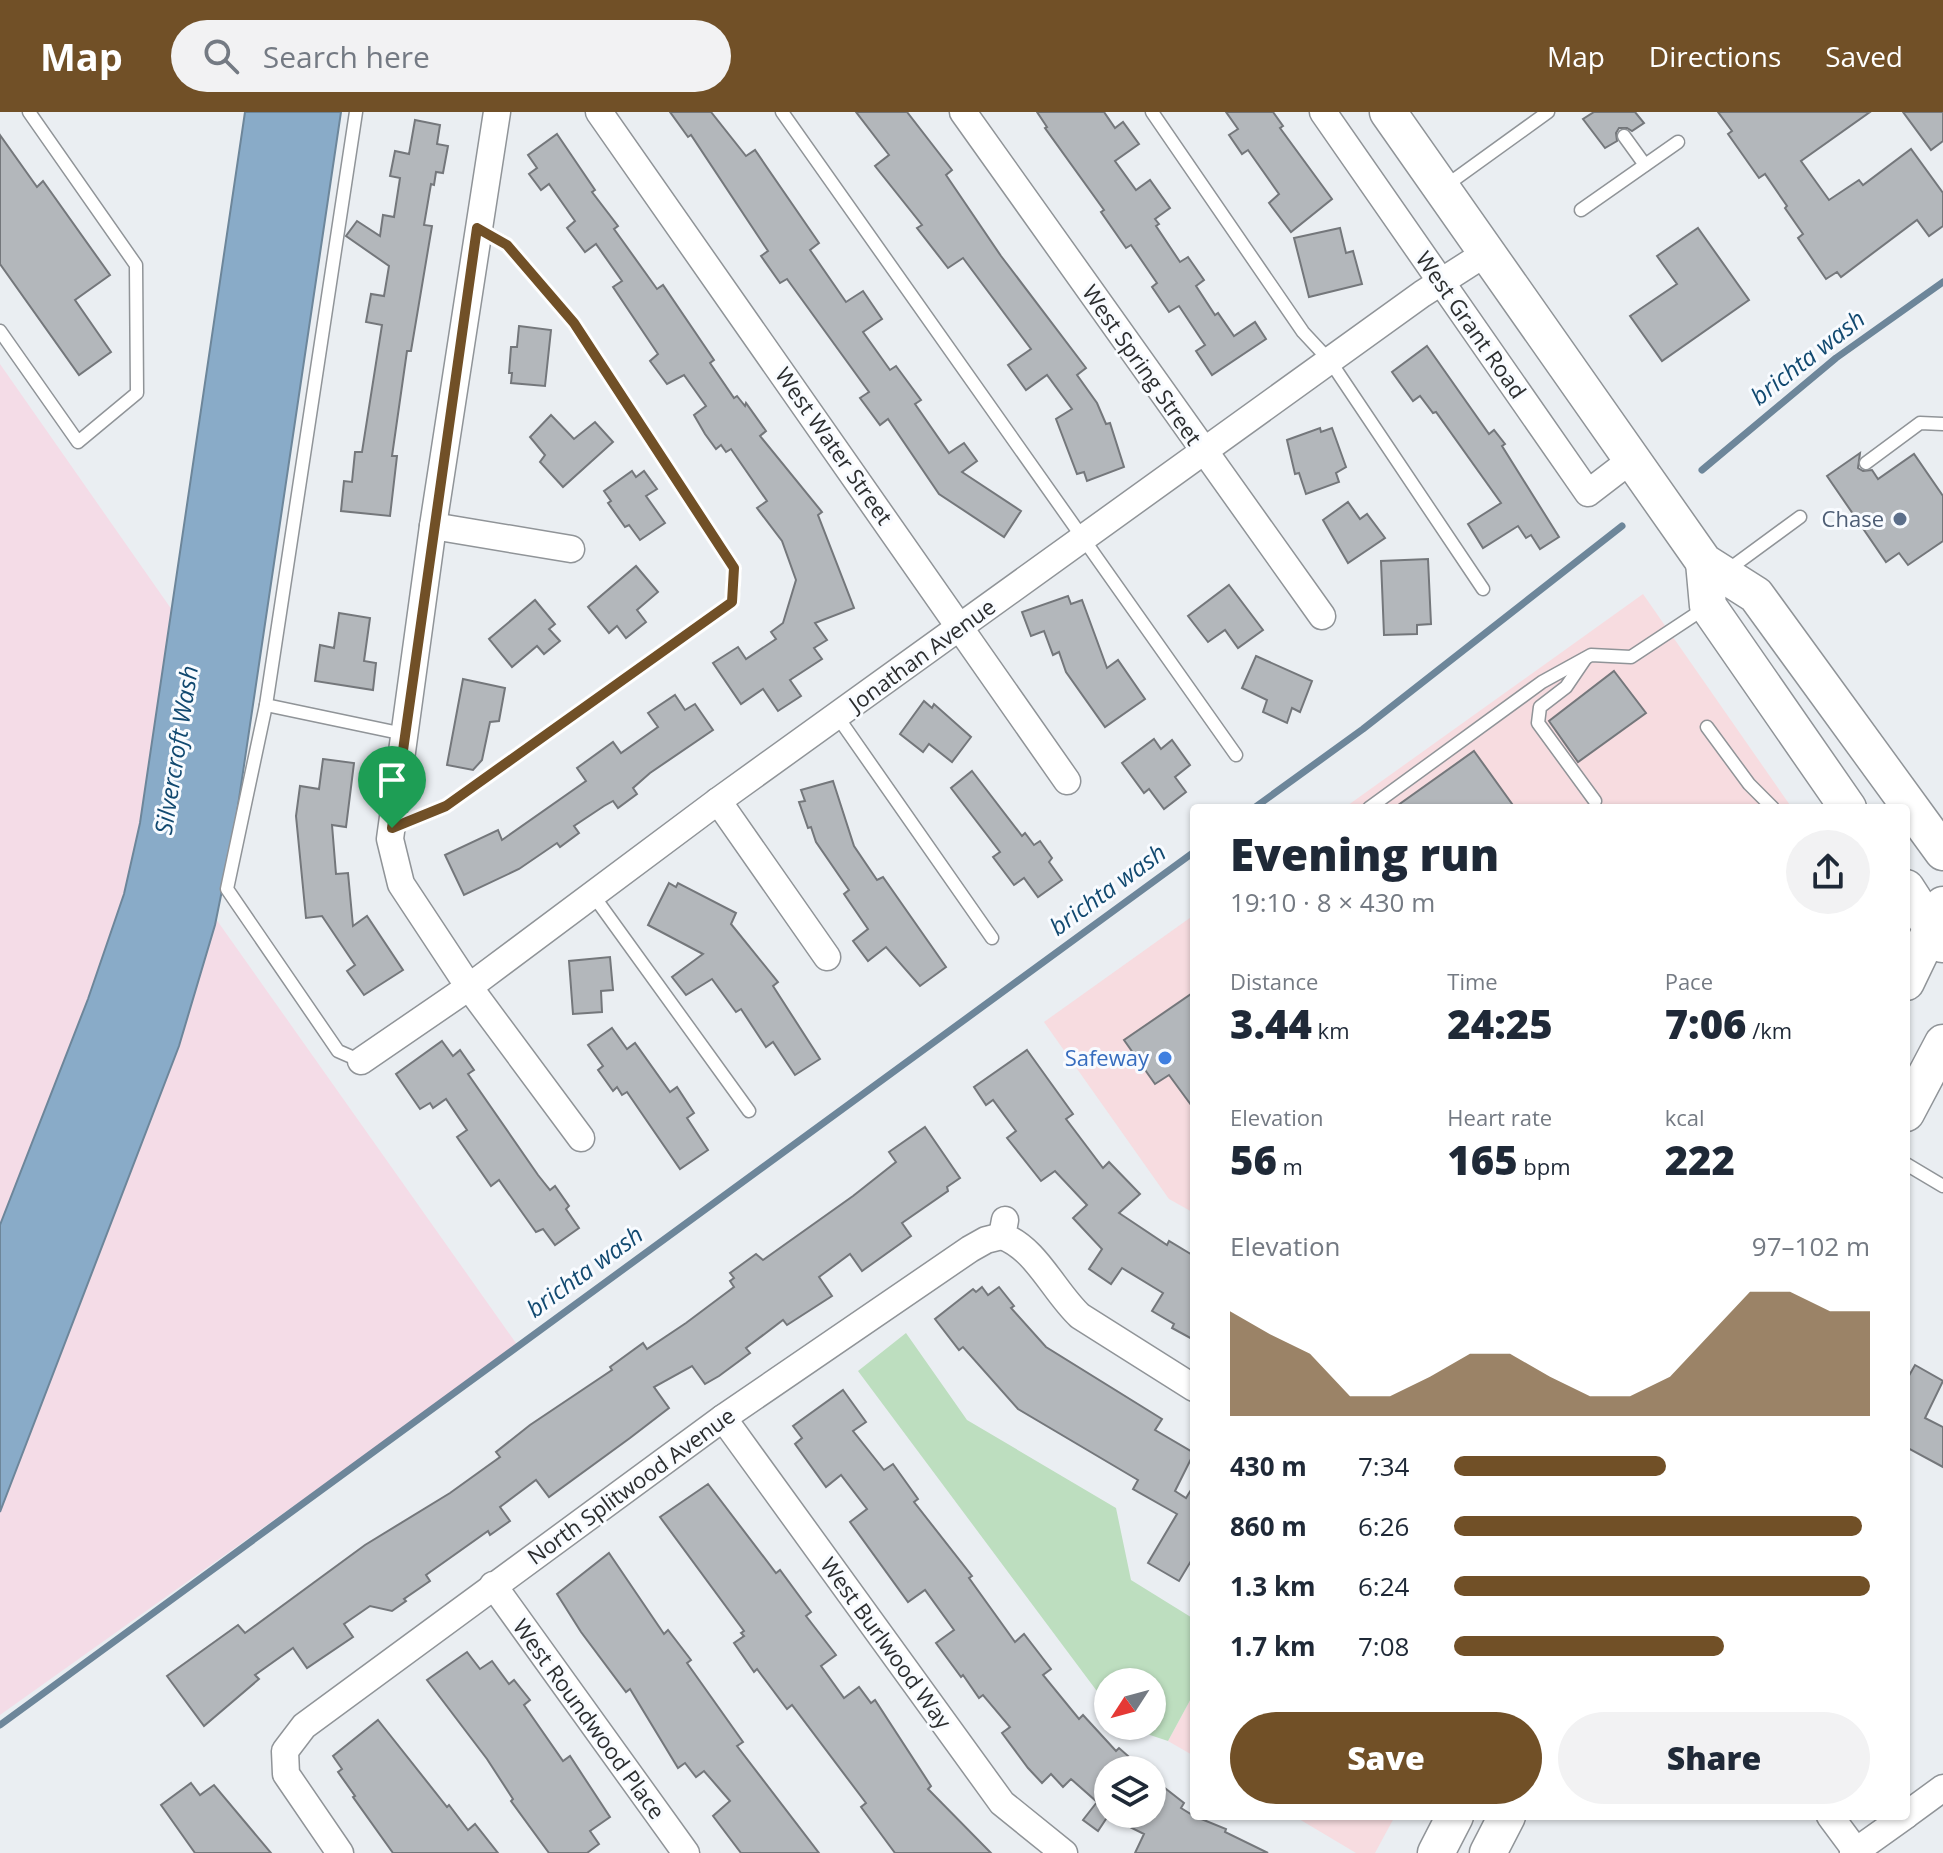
<!DOCTYPE html>
<html lang="en">
<head>
<meta charset="utf-8">
<style>
	:root { --surface:#fff; --page:#f2f2f3; --text:#1f2937; --muted:#747a83; --accent:#715027 }
	body { margin:0; font-family:"Open Sans",sans-serif; background:var(--page); color:var(--text); height:100vh; display:flex; flex-direction:column; font-size:30px; white-space:nowrap }
	* { box-sizing:border-box; margin:0 }
	p { font-size:26px; color:var(--muted) }
	.icon { flex:none; width:44px; height:44px; fill:none; stroke:currentColor; stroke-width:2; stroke-linecap:round; stroke-linejoin:round }
	.map { position:relative; flex:1; overflow:hidden }
	.details { position:absolute; left:1190px; top:692px; width:720px; height:1016px; display:flex; flex-direction:column; background:var(--surface); border-radius:8px; box-shadow:0 2px 6px #0004 }
	.details>* { flex:none }
	.needle { width:52px; rotate:234deg }
	.tools { position:absolute; left:1094px; top:1556px; display:grid; gap:16px }
	.tools a { display:grid; place-items:center; width:72px; height:72px; border-radius:50%; background:var(--surface); box-shadow:0 2px 6px #0004; font-size:40px }
	.pin { position:absolute; display:grid; place-items:center; width:68px; height:68px; color:#fff; margin:-82px -34px; border-radius:50% 50% 50% 0; rotate:-45deg; box-shadow:0 0 8px #0007 }
	.pin .icon { rotate:45deg }
	.round { display:grid; place-items:center; flex:none; width:84px; height:84px; border-radius:42px; background:var(--page) }
	.head { display:flex; align-items:center; justify-content:space-between; height:136px; padding:0 40px }
	h1 { font-size:44px; font-weight:800; line-height:60px }
	.stats { display:grid; grid-template-columns:repeat(3,1fr); gap:12px; height:136px; padding:8px 40px }
	.stats div { display:grid; align-content:center }
	.stats b { font-size:40px; font-weight:800 }
	.stats small { font-size:22px; font-weight:400 }
	.stats p { font-size:22px }
	.chart { height:224px; padding:16px 40px }
	.chart p { display:flex; justify-content:space-between }
	.chart svg { width:100%; height:144px; margin-top:8px; fill:var(--accent); opacity:.7 }
	.cta { display:flex; gap:16px; margin-top:auto; padding:16px 40px }
	.cta a { flex:1; height:92px; border-radius:48px; background:var(--accent); color:#fff; font-size:32px; font-weight:800; line-height:92px; text-align:center }
	.cta a+a { background:var(--page); color:var(--text) }
	ul { padding:0 40px; list-style:none; font-size:26px }
	li { display:grid; grid-template-columns:128px 96px 1fr; align-items:center; height:60px }
	li i { height:20px; border-radius:10px; background:var(--accent) }
	header { display:flex; align-items:center; gap:48px; box-sizing:border-box; height:112px; padding:0 40px; background:var(--accent); color:#fff }
	header strong { font-size:38px }
	nav { display:flex; gap:44px; margin-inline-start:auto; font-size:28px }
	.search { width:560px; height:72px; background:var(--page); display:flex; align-items:center; gap:20px; box-sizing:border-box; padding:0 28px; border-radius:44px; color:var(--muted); font-size:30px }
	.map>svg:first-child { display:block }
	.commercial { fill:#f7dce0 }
	.industrial { fill:#f4dce7 }
	.green { fill:#bddebf }
	.water { fill:#89abc8; stroke:#6d869a; stroke-width:2 }
	.lines { fill:none; stroke-linecap:round; stroke-linejoin:round }
	.stream { stroke:#6d869a; stroke-width:7 }
	.building { fill:#b3b7bb; stroke:#74777b; stroke-width:2 }
	.lane-casing { stroke:#909498; stroke-width:15 }
	.street-casing { stroke:#909498; stroke-width:29 }
	.secondary-casing { stroke:#909498; stroke-width:39 }
	.lane { stroke:#fff; stroke-width:12 }
	.street { stroke:#fff; stroke-width:26 }
	.secondary { stroke:#fff; stroke-width:36 }
	.route-casing { stroke:#fff; stroke-width:16 }
	.route { stroke:#715027; stroke-width:10 }
	.service-dot { fill:#5c6f8a; stroke:#f8fbff; stroke-width:3 }
	.shop-dot { fill:#3f7fe0; stroke:#f8fbff; stroke-width:3 }
	.labels { text-anchor:middle; stroke-width:6; stroke-linejoin:round; paint-order:stroke }
	.street-label { font-size:22px; fill:#2c2e2f; stroke:#f8fbff }
	.service-label { font-size:22px; fill:#4e5e75; stroke:#f8fbff; text-anchor:end }
	.shop-label { font-size:22px; fill:#366cbe; stroke:#f8fbff; text-anchor:end }
	.water-label { font-size:24px; font-style:italic; fill:#114970; stroke:#f8fbff }
</style>
</head>
<body>
<header>
<strong>Map</strong>
<div class="search"><svg class="icon" aria-label="search" viewBox="0 0 24 24"><circle cx="10" cy="10" r="6"/><path d="M15 15l6 6"/></svg>Search here</div>
<nav><a>Map</a><a>Directions</a><a>Saved</a></nav>
</header>
<div class="map">
<svg width="1943" height="1741" viewBox="0 0 1943 1741">
	<rect width="100%" height="100%" fill="#eaeef2"/>
	<g class="commercial">
		<polygon points="1643,482 1792,696 1344,696"/>
		<polygon points="1194,803 1194,1101 1169,1087 1044,910"/>
		<polygon points="1194,1581 1194,1644 1168,1629"/>
		<polygon points="1294,1704 1395,1704 1375,1741 1356,1741"/>
	</g>
	<polygon class="industrial" points="0,252 237,591 199,783 518,1234 0,1603"/>
	<polygon class="green" points="906,1221 967,1308 1116,1396 1131,1468 1194,1507 1194,1581 1168,1629 1123,1614 1152,1614 1152,1570 1108,1570 1108,1594 858,1259"/>
	<polygon class="water" points="245,0 341,0 235,714 215,813 179,934 0,1400 0,1113 88,887 124,782 140,711"/>
	<g class="lines">
		<g class="stream">
			<polyline points="1702,358 1836,246 1943,170"/>
			<polyline points="1254,696 1363,617 1622,414"/>
			<polyline points="0,1613 1194,740"/>
		</g>
	</g>
	<g class="building">
		<polygon points="670,0 711,0 746,44 755,38 819,131 810,138 846,190 863,179 882,207 863,220 890,258 896,254 921,288 915,292 949,341 964,331 977,349 962,360 1021,399 1004,425 939,382 888,307 880,313 860,286 869,280 787,167 780,171 761,144 768,139 691,23 688,25"/>
		<polygon points="856,0 907,0 952,58 946,63 1001,144 1086,256 1077,263 1097,291 1106,312 1110,311 1124,355 1087,369 1084,360 1077,362 1056,307 1072,297 1047,263 1026,278 1008,253 1031,237 963,146 948,156 917,116 922,113 875,54 889,43"/>
		<polygon points="1037,0 1104,0 1115,16 1123,10 1139,32 1115,49 1136,78 1150,68 1170,96 1155,107 1159,112 1156,114 1180,150 1188,145 1204,168 1196,174 1215,203 1218,201 1234,224 1255,210 1266,227 1212,263 1196,239 1205,233 1179,194 1169,200 1152,175 1157,171 1131,133 1126,136 1101,100 1104,98 1045,16 1047,15"/>
		<polygon points="1226,0 1273,0 1283,14 1280,16 1332,87 1291,120 1269,91 1279,82 1248,38 1242,42 1229,23 1238,17"/>
		<polygon points="1594,0 1635,0 1644,11 1632,19 1627,16 1619,16 1616,21 1617,29 1605,36 1583,7"/>
		<polygon points="1718,0 1870,0 1801,49 1829,88 1859,68 1863,73 1911,37 1943,81 1943,114 1929,124 1917,108 1841,165 1837,160 1826,167 1798,126 1803,122 1785,96 1787,94 1765,62 1759,66 1728,22 1732,19"/>
		<polygon points="1903,0 1943,0 1943,29 1931,38"/>
		<polygon points="415,8 440,13 437,32 448,34 443,61 436,60 434,73 431,72 424,113 432,114 411,239 407,239 392,344 397,344 390,404 341,399 344,369 352,370 355,340 362,340 382,213 366,210 371,182 384,184 389,154 346,124 357,109 380,124 383,103 394,105 400,66 390,64 395,39 409,42"/>
		<polygon points="557,22 595,78 592,80 618,114 614,117 657,177 663,173 714,248 710,251 734,286 737,284 745,294 746,291 766,319 760,324 822,400 818,403 854,496 815,511 827,528 814,536 822,547 790,568 801,584 778,599 763,577 741,592 713,551 738,535 746,547 776,527 771,520 783,511 796,468 782,429 757,396 767,389 731,337 726,340 721,333 716,337 705,322 694,303 706,294 684,263 667,272 650,249 658,242 613,175 622,169 596,132 585,140 567,116 575,109 549,72 541,78 529,62 537,56 528,43"/>
		<polygon points="0,23 37,75 43,69 110,163 75,188 111,240 79,263 0,152"/>
		<polygon points="1340,116 1346,141 1353,139 1362,172 1309,185 1294,126"/>
		<polygon points="1698,116 1749,188 1662,249 1630,204 1677,172 1657,144"/>
		<polygon points="519,214 551,218 545,274 511,271 512,261 509,261 511,235 517,235"/>
		<polygon points="1427,234 1489,322 1494,318 1505,332 1502,334 1559,425 1540,437 1531,423 1526,426 1518,414 1483,436 1468,412 1501,391 1436,300 1433,301 1420,284 1413,289 1392,260"/>
		<polygon points="551,303 574,327 595,310 613,330 563,375 540,350 545,343 530,325"/>
		<polygon points="1320,316 1321,320 1332,316 1346,355 1336,361 1339,370 1306,382 1299,361 1295,362 1287,328"/>
		<polygon points="1860,341 1858,356 1863,359 1872,358 1878,367 1914,342 1943,384 1943,429 1908,453 1899,441 1886,450 1827,364"/>
		<polygon points="632,359 636,365 644,359 657,377 646,384 665,411 640,428 629,413 625,415 608,391 611,389 604,379"/>
		<polygon points="1348,390 1360,407 1367,402 1385,426 1348,451 1323,408"/>
		<polygon points="1428,447 1431,512 1417,513 1417,522 1384,523 1381,449"/>
		<polygon points="636,454 658,480 637,498 646,510 626,526 617,514 609,521 588,495"/>
		<polygon points="1229,473 1263,518 1238,536 1225,518 1208,530 1188,504"/>
		<polygon points="1068,484 1071,492 1082,488 1107,556 1118,548 1145,587 1105,615 1066,560 1059,540 1053,543 1044,519 1031,524 1022,500"/>
		<polygon points="535,488 555,512 549,517 560,529 544,542 537,534 512,555 489,527"/>
		<polygon points="339,501 370,506 364,549 376,551 373,578 315,569 320,533 334,536"/>
		<polygon points="1256,544 1312,569 1300,600 1292,596 1287,611 1263,600 1267,588 1242,576"/>
		<polygon points="1614,559 1646,601 1578,650 1549,609"/>
		<polygon points="463,567 505,576 499,609 490,610 482,648 473,658 447,653"/>
		<polygon points="675,583 685,598 695,592 713,618 650,661 633,676 637,682 618,696 613,689 604,694 574,714 579,721 560,735 557,731 519,757 464,783 445,743 498,718 502,728 586,669 577,656 613,630 621,641 658,615 648,601"/>
		<polygon points="924,589 932,596 934,592 971,625 952,650 929,632 923,640 900,622"/>
		<polygon points="1154,627 1161,637 1172,628 1190,653 1175,665 1186,680 1164,697 1149,677 1144,681 1122,651"/>
		<polygon points="1474,639 1515,696 1394,696"/>
		<polygon points="323,647 354,651 346,715 332,713 336,762 348,761 353,814 367,804 403,858 364,883 347,859 355,853 322,804 306,806 296,704 300,674 319,677"/>
		<polygon points="972,659 1022,724 1025,721 1034,733 1040,729 1052,746 1049,750 1062,768 1038,785 1024,766 1014,773 993,745 1000,740 951,676"/>
		<polygon points="833,669 854,734 877,768 883,765 946,855 920,874 886,835 868,849 853,829 868,817 844,782 849,778 816,730 811,715 808,716 799,690 805,689 801,678"/>
		<polygon points="669,771 676,775 678,771 736,801 731,812 778,870 773,874 820,947 795,963 773,930 766,935 741,897 736,900 712,867 686,883 672,865 703,842 648,813"/>
		<polygon points="610,845 613,878 601,879 602,900 573,902 569,849"/>
		<polygon points="1194,880 1194,997 1169,963 1155,972 1124,928"/>
		<polygon points="612,916 627,937 635,931 670,980 677,975 694,1001 687,1006 708,1038 680,1057 627,980 622,983 617,975 613,979 598,958 603,954 588,933"/>
		<polygon points="442,929 453,944 460,938 474,958 468,962 538,1063 550,1078 555,1074 569,1094 566,1097 579,1116 555,1133 543,1117 536,1120 499,1068 491,1074 457,1025 467,1018 446,987 433,996 430,991 420,997 396,962"/>
		<polygon points="1027,938 1073,1002 1066,1007 1103,1056 1109,1050 1140,1082 1119,1101 1167,1133 1169,1129 1194,1144 1194,1228 1172,1216 1174,1212 1152,1199 1163,1181 1122,1156 1111,1172 1089,1157 1102,1137 1073,1106 1087,1093 1055,1059 1041,1069 1007,1026 1016,1019 993,988 986,993 974,975"/>
		<polygon points="925,1015 960,1066 947,1075 948,1079 902,1111 911,1124 862,1159 850,1142 819,1165 832,1184 787,1213 783,1208 746,1236 750,1241 719,1264 705,1272 692,1254 654,1275 669,1296 630,1326 549,1385 536,1368 500,1395 510,1409 490,1423 488,1419 426,1463 430,1469 404,1487 406,1489 392,1499 370,1494 344,1512 353,1525 307,1556 293,1536 255,1563 259,1567 204,1614 167,1564 238,1513 245,1521 365,1433 450,1381 500,1345 496,1340 530,1313 612,1258 610,1255 643,1231 647,1237 686,1211 734,1175 730,1169 734,1166 730,1161 756,1142 763,1148 853,1084 896,1050 889,1040"/>
		<polygon points="982,1175 988,1183 999,1175 1014,1194 1011,1196 1046,1235 1162,1307 1155,1318 1194,1341 1175,1379 1186,1386 1194,1373 1194,1444 1179,1469 1148,1451 1177,1402 1133,1377 1138,1368 1018,1297 963,1235 959,1238 935,1207 973,1177 976,1180"/>
		<polygon points="1915,1253 1943,1269 1925,1306 1943,1315 1943,1355 1908,1336 1906,1340 1906,1269"/>
		<polygon points="843,1278 866,1310 853,1319 884,1358 893,1352 918,1387 914,1390 972,1464 969,1466 1015,1530 1024,1522 1051,1557 1043,1563 1079,1607 1083,1603 1116,1639 1119,1636 1144,1658 1108,1658 1108,1702 1152,1702 1152,1666 1184,1691 1181,1696 1194,1704 1226,1717 1225,1720 1268,1741 1135,1741 1144,1722 1108,1704 1098,1719 1083,1708 1097,1690 1071,1667 1063,1675 1051,1662 1042,1671 1028,1656 1002,1621 1010,1615 983,1583 979,1586 963,1563 961,1565 936,1531 954,1518 925,1478 908,1490 850,1410 867,1397 841,1363 826,1375 795,1332 802,1326 793,1314"/>
		<polygon points="708,1372 776,1461 780,1458 811,1500 806,1504 836,1543 821,1554 844,1586 859,1575 871,1591 875,1588 931,1674 928,1677 991,1741 895,1741 861,1695 866,1691 792,1593 787,1597 757,1557 754,1560 734,1531 744,1524 741,1521 744,1519 660,1405"/>
		<polygon points="609,1441 664,1522 668,1518 691,1548 687,1551 743,1630 737,1634 819,1741 741,1741 713,1704 730,1689 704,1659 696,1665 685,1651 678,1656 630,1577 626,1580 581,1520 557,1482"/>
		<polygon points="467,1540 480,1557 492,1549 509,1572 514,1568 530,1588 524,1593 563,1649 570,1644 610,1705 590,1719 599,1732 587,1741 549,1741 511,1689 513,1687 487,1647 427,1568"/>
		<polygon points="378,1608 447,1695 449,1693 468,1718 475,1712 498,1741 393,1741 353,1685 355,1684 338,1660 342,1657 333,1644"/>
		<polygon points="191,1671 200,1683 214,1673 271,1741 195,1741 161,1693"/>
	</g>
	<g class="lines">
		<defs>
			<g id="lane">
				<polyline points="356,0 266,593 404,622"/>
				<polyline points="782,0 1236,643"/>
				<polyline points="1152,0 1303,220 1330,249 1483,477"/>
				<polyline points="1624,24 1645,53"/>
				<polyline points="1444,75 1548,0"/>
				<polyline points="1581,98 1678,30"/>
				<polyline points="0,219 78,330 137,281 136,153 29,0"/>
				<polyline points="1866,351 1920,311 1943,312"/>
				<polyline points="1725,460 1800,405"/>
				<polyline points="1585,547 1566,575 1540,595 1538,611 1595,689"/>
				<polyline points="266,593 227,777 338,939 361,949"/>
				<polyline points="837,604 992,826"/>
				<polyline points="1707,615 1749,672 1773,696"/>
				<polyline points="1369,696 1542,570 1591,543 1631,545 1705,496"/>
				<polyline points="392,716 446,694 732,490 734,456 574,211 507,133 478,116"/>
				<polyline points="593,783 749,999"/>
				<polyline points="1906,1052 1943,1074"/>
			</g>
			<g id="street">
				<polyline points="497,0 433,414 390,727 401,772 469,875 581,1026"/>
				<polyline points="599,0 1067,669"/>
				<polyline points="963,0 1322,504"/>
				<polyline points="1323,0 1588,381 1631,348"/>
				<polyline points="433,414 571,437"/>
				<polyline points="718,689 827,845"/>
				<polyline points="361,949 469,875 718,689 1422,182 1486,141"/>
				<path d="M1005,1108L1002,1124C1036,1136 1054,1180 1080,1204L1194,1276"/>
				<polyline points="723,1306 1002,1691 1064,1741"/>
				<polyline points="493,1473 686,1741"/>
				<polyline points="1906,1703 1943,1676"/>
				<polyline points="1830,1704 1856,1739"/>
				<polyline points="340,1741 286,1662 285,1639 304,1614 723,1306 970,1137 986,1128 1002,1124"/>
				<polyline points="1853,1741 1905,1704"/>
			</g>
			<g id="secondary">
				<polyline points="1388,0 1704,450 1756,483 1943,740"/>
				<polyline points="1704,450 1708,494 1848,696"/>
				<polyline points="1906,776 1942,832"/>
				<polyline points="1906,870 1943,793"/>
				<polyline points="1906,1001 1943,931"/>
				<polyline points="1436,1741 1455,1704"/>
				<polyline points="1488,1741 1507,1704"/>
			</g>
		</defs>
		<use href="#lane" class="lane-casing"/>
		<use href="#street" class="street-casing"/>
		<use href="#secondary" class="secondary-casing"/>
		<use href="#lane" class="lane"/>
		<use href="#street" class="street"/>
		<use href="#secondary" class="secondary"/>
	</g>
	<g class="lines">
		<defs>
			<polygon id="route" points="477,116 507,133 574,211 734,456 732,490 446,694 392,716"/>
		</defs>
		<use href="#route" class="route-casing"/>
		<use href="#route" class="route"/>
	</g>
	<circle class="service-dot" cx="1900" cy="407" r="8"/>
	<circle class="shop-dot" cx="1165" cy="946" r="8"/>
	<g class="labels">
		<g class="street-label">
			<text transform="translate(1471 213) rotate(55)" y="8">West Grant Road</text>
			<text transform="translate(1142 253) rotate(55)" y="8">West Spring Street</text>
			<text transform="translate(834 334) rotate(55)" y="8">West Water Street</text>
			<text transform="translate(922 543) rotate(-36)" y="8">Jonathan Avenue</text>
			<text transform="translate(631 1374) rotate(-36)" y="8">North Splitwood Avenue</text>
			<text transform="translate(886 1531) rotate(54)" y="8">West Burlwood Way</text>
			<text transform="translate(589 1607) rotate(54)" y="8">West Roundwood Place</text>
		</g>
		<g class="service-label">
			<text x="1884" y="415">Chase</text>
		</g>
		<g class="shop-label">
			<text x="1149" y="954">Safeway</text>
		</g>
		<g class="water-label">
			<text transform="translate(1808 246) rotate(-38)" y="8">brichta wash</text>
			<text transform="translate(177 638) rotate(-81)" y="8">Silvercroft Wash</text>
			<text transform="translate(1108 778) rotate(-36)" y="8">brichta wash</text>
			<text transform="translate(585 1160) rotate(-36)" y="8">brichta wash</text>
		</g>
	</g>
</svg>
<div class="tools">
<a><svg class="needle" viewBox="-14 -14 28 28"><path d="M0-13l5 13h-10z" fill="#e53935"/><path d="M0 13l5-13h-10z" fill="#747a83"/></svg></a>
<a><svg class="icon" aria-label="layers" viewBox="0 0 24 24"><path d="M12 4l9 5-9 5-9-5zM3 14l9 5 9-5"/></svg></a>
</div>
<div class="pin" style="left:392px;top:716px;background:#1e9e55"><svg class="icon" aria-label="arrive" viewBox="0 0 24 24"><path d="M6 21V4h12l-3 4 3 4H6"/></svg></div>
<section class="details">
<div class="head"><div><h1>Evening run</h1><p>19:10 · 8 × 430 m</p></div><a class="round"><svg class="icon" aria-label="share" viewBox="0 0 24 24"><path d="M12 15V3M7 8l5-5 5 5M5 13v7h14v-7"/></svg></a></div>
<div class="stats">
<div><p>Distance</p><b>3.44<small> km</small></b></div>
<div><p>Time</p><b>24:25</b></div>
<div><p>Pace</p><b>7:06<small> /km</small></b></div>
</div>
<div class="stats">
<div><p>Elevation</p><b>56<small> m</small></b></div>
<div><p>Heart rate</p><b>165<small> bpm</small></b></div>
<div><p>kcal</p><b>222</b></div>
</div>
<div class="chart"><p><span>Elevation</span>97–102 m</p>
<svg viewBox="0 0 160 44" preserveAspectRatio="none"><path d="M0 44V12L10 19L20 25L30 38L40 38L50 32L60 25L70 25L80 32L90 38L100 38L110 32L120 19L130 6L140 6L150 12L160 12V44z"/></svg>
</div>
<ul>
<li><b>430 m</b>7:34<i style="width:51%"></i></li>
<li><b>860 m</b>6:26<i style="width:98%"></i></li>
<li><b>1.3 km</b>6:24<i style="width:100%"></i></li>
<li><b>1.7 km</b>7:08<i style="width:65%"></i></li>
</ul>
<div class="cta"><a>Save</a><a>Share</a></div>
</section>
</div>
</body>
</html>
